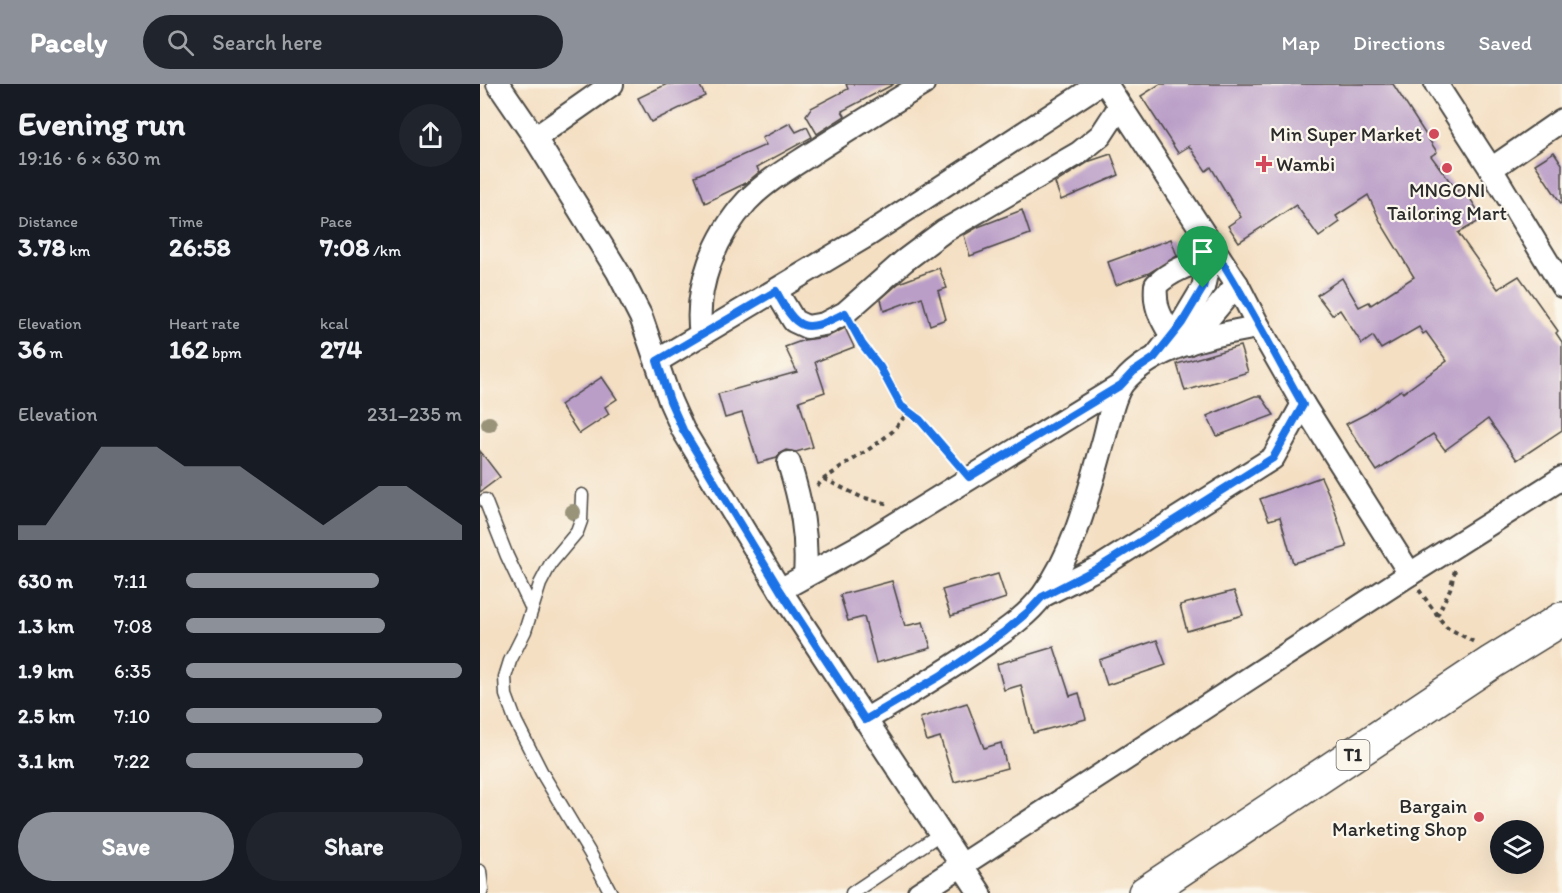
<!DOCTYPE html>
<html lang="en">
<head>
<meta charset="utf-8">
<style>
	:root { --surface:#171b24; --page:#20242c; --text:#f1f3f6; --muted:#9ea1a6; --accent:#8c9099 }
	body { margin:0; font-family:Itim,sans-serif; background:var(--page); color:var(--text); height:100vh; display:flex; flex-direction:column; font-size:22px; white-space:nowrap }
	* { box-sizing:border-box; margin:0 }
	p { font-size:20px; color:var(--muted) }
	.icon { flex:none; width:33px; height:33px; fill:none; stroke:currentColor; stroke-width:2; stroke-linecap:round; stroke-linejoin:round }
	.map { position:relative; flex:1; overflow:hidden }
	.details { display:flex; flex-direction:column; background:var(--surface); width:480px }
	.details>* { flex:none }
	.fabs { position:absolute; left:1010px; top:736px; display:grid; gap:12px }
	.fabs a { display:grid; place-items:center; width:54px; height:54px; border-radius:50%; background:var(--surface); box-shadow:0 6px 24px #0002; font-size:30px }
	.pin { position:absolute; display:grid; place-items:center; width:51px; height:51px; color:#fff; margin:-62px -26px; border-radius:50% 50% 50% 0; rotate:-45deg; box-shadow:0 0 6px #0007 }
	.pin .icon { rotate:45deg }
	.round { display:grid; place-items:center; flex:none; width:63px; height:63px; border-radius:32px; background:var(--page) }
	.head { display:flex; align-items:center; justify-content:space-between; height:102px; padding:0 18px }
	h1 { font-size:33px; font-weight:800; line-height:45px }
	.figures { display:grid; grid-template-columns:repeat(3,1fr); gap:9px; height:102px; padding:6px 18px }
	.figures div { display:grid; align-content:center }
	.figures b { font-size:26px; font-weight:800 }
	.figures small { font-size:16px; font-weight:400 }
	.figures p { font-size:16px }
	.chart { height:168px; padding:12px 18px }
	.chart p { display:flex; justify-content:space-between }
	.chart svg { width:100%; height:108px; margin-top:6px; fill:var(--accent); opacity:.7 }
	.action { display:flex; gap:12px; margin-top:auto; padding:12px 18px }
	.action a { flex:1; height:69px; border-radius:36px; background:var(--accent); color:#fff; font-size:24px; font-weight:800; line-height:69px; text-align:center }
	.action a+a { background:var(--page); color:var(--text) }
	ul { padding:0 18px; list-style:none; font-size:20px }
	li { display:grid; grid-template-columns:96px 72px 1fr; align-items:center; height:45px }
	li i { height:15px; border-radius:8px; background:var(--accent) }
	header { display:flex; align-items:center; gap:36px; box-sizing:border-box; height:84px; padding:0 30px; background:var(--accent); color:#fff }
	header strong { font-size:28px }
	nav { display:flex; gap:33px; margin-inline-start:auto; font-size:21px }
	.search { width:420px; height:54px; background:var(--page); display:flex; align-items:center; gap:15px; box-sizing:border-box; padding:0 21px; border-radius:33px; color:var(--muted); font-size:22px }
	main { display:flex; flex:1; min-height:0 }
	.map>svg:first-child { display:block }
	.building { fill:#ba9ec7 }
	.lines { fill:none; stroke-linecap:round; stroke-linejoin:round }
	.lane-casing { stroke:#494642; stroke-width:15 }
	.street-casing { stroke:#494642; stroke-width:26 }
	.highway-casing { stroke:#494642; stroke-width:36 }
	.path { stroke:#494642; stroke-width:4; stroke-dasharray:4.5 4.5; stroke-linecap:butt }
	.lane { stroke:#fff; stroke-width:12 }
	.street { stroke:#fff; stroke-width:22 }
	.highway { stroke:#fff; stroke-width:33 }
	.tree { fill:#99937a }
	.route-casing { stroke:#fff; stroke-width:12 }
	.route { stroke:#1a73e8; stroke-width:8 }
	.poi-dot { fill:#d1495b; stroke:#fbf7ec; stroke-width:2 }
	.labels { text-anchor:middle; stroke-width:4.5; stroke-linejoin:round; paint-order:stroke }
	.shield { fill:#fbf7ec; stroke:#696865; stroke-width:1.5 }
	.shield-label { font-size:18px; font-weight:bold; fill:#2b2b2b }
	.poi-label { font-size:20px; fill:#2b2b2b; stroke:#fbf7ec; text-anchor:end }
</style>
</head>
<body>
<header>
<strong>Pacely</strong>
<div class="search"><svg class="icon" aria-label="search" viewBox="0 0 24 24"><circle cx="10" cy="10" r="6"/><path d="M15 15l6 6"/></svg>Search here</div>
<nav><a>Map</a><a>Directions</a><a>Saved</a></nav>
</header>
<main>
<section class="details">
<div class="head"><div><h1>Evening run</h1><p>19:16 · 6 × 630 m</p></div><a class="round"><svg class="icon" aria-label="share" viewBox="0 0 24 24"><path d="M12 15V3M7 8l5-5 5 5M5 13v7h14v-7"/></svg></a></div>
<div class="figures">
<div><p>Distance</p><b>3.78<small> km</small></b></div>
<div><p>Time</p><b>26:58</b></div>
<div><p>Pace</p><b>7:08<small> /km</small></b></div>
</div>
<div class="figures">
<div><p>Elevation</p><b>36<small> m</small></b></div>
<div><p>Heart rate</p><b>162<small> bpm</small></b></div>
<div><p>kcal</p><b>274</b></div>
</div>
<div class="chart"><p><span>Elevation</span>231–235 m</p>
<svg viewBox="0 0 160 44" preserveAspectRatio="none"><path d="M0 44V38L10 38L20 22L30 6L40 6L50 6L60 14L70 14L80 14L90 22L100 30L110 38L120 30L130 22L140 22L150 30L160 38V44z"/></svg>
</div>
<ul>
<li><b>630 m</b>7:11<i style="width:70%"></i></li>
<li><b>1.3 km</b>7:08<i style="width:72%"></i></li>
<li><b>1.9 km</b>6:35<i style="width:100%"></i></li>
<li><b>2.5 km</b>7:10<i style="width:71%"></i></li>
<li><b>3.1 km</b>7:22<i style="width:64%"></i></li>
</ul>
<div class="action"><a>Save</a><a>Share</a></div>
</section>
<div class="map">
<svg width="1082" height="809" viewBox="0 0 1082 809">
	<rect width="100%" height="100%" fill="#fbf7ec"/>
	<filter id="ink" filterUnits="userSpaceOnUse"><feTurbulence type="fractalNoise" baseFrequency=".0167" numOctaves="2"/><feDisplacementMap in="SourceGraphic" scale="12" xChannelSelector="R" yChannelSelector="G"/><feConvolveMatrix kernelMatrix="1 2 1 2 8 2 1 2 1" color-interpolation-filters="sRGB"/></filter>
	<filter id="wash" filterUnits="userSpaceOnUse"><feTurbulence type="fractalNoise" baseFrequency=".008" numOctaves="4" result="noise"/><feDisplacementMap in="SourceGraphic" scale="24" xChannelSelector="R" yChannelSelector="G"/><feGaussianBlur stdDeviation="1.35" result="paint"/><feColorMatrix in="noise" values="0 0 0 0 0 0 0 0 0 0 0 0 0 0 0 0 0 1.4 0 .05"/><feComposite in="paint" operator="in"/></filter>
	<g filter="url(#wash)">
		<rect width="100%" height="100%" fill="#f4dfc3"/>
		<g id="blocks">
			<g class="building">
				<polygon points="187,0 219,0 225,12 171,38 158,14"/>
				<polygon points="366,0 414,0 362,27 365,32 337,50 326,31 331,24 368,5"/>
				<polygon points="680,0 913,0 957,68 951,72 977,107 983,103 1003,135 978,149 1018,205 1039,192 1078,247 1076,249 1082,258 1082,346 1037,376 1008,335 965,366 953,350 897,387 866,340 886,330 921,306 923,309 967,277 946,248 943,250 939,243 901,265 893,252 882,260 860,226 852,231 837,211 862,194 879,223 889,218 891,221 934,193 901,139 888,111 856,132 860,138 839,153 816,121 759,158 748,142 761,133 731,83 726,87 709,62 698,69 661,12"/>
				<polygon points="310,39 316,48 327,43 332,53 277,83 279,88 266,99 225,119 215,92 286,61 282,54"/>
				<polygon points="1074,68 1082,80 1082,121 1055,80"/>
				<polygon points="631,70 639,91 581,116 575,99 610,77"/>
				<polygon points="542,126 550,150 490,172 484,151 498,143"/>
				<polygon points="691,155 697,172 669,189 636,201 628,178"/>
				<polygon points="459,184 467,204 458,207 466,235 450,241 442,213 404,227 401,215 419,199"/>
				<polygon points="365,244 374,263 335,278 345,308 319,317 333,363 316,368 306,366 300,369 297,374 278,379 262,329 245,334 238,310 317,288 305,263 324,256 347,253"/>
				<polygon points="760,262 768,288 705,307 697,280"/>
				<polygon points="122,293 137,315 125,323 129,330 99,350 80,321"/>
				<polygon points="775,312 781,312 794,331 737,352 727,332"/>
				<polygon points="0,367 20,393 0,408"/>
				<polygon points="841,393 851,415 867,463 813,479 800,433 789,436 780,415"/>
				<polygon points="518,490 526,514 471,532 462,506"/>
				<polygon points="412,497 425,542 443,538 451,564 396,579 384,533 368,537 360,511"/>
				<polygon points="754,507 763,531 707,547 700,521"/>
				<polygon points="677,556 686,581 627,601 619,576"/>
				<polygon points="574,563 590,612 599,609 606,635 553,649 541,601 524,606 517,580"/>
				<polygon points="487,619 504,664 521,659 527,684 474,698 460,653 447,657 440,634"/>
			</g>
		</g>
	</g>
	<g filter="url(#ink)">
		<use href="#blocks" fill-opacity="0" stroke="#494642" stroke-width="1.5"/>
		<g class="lines">
			<defs>
				<g id="lane">
					<polyline points="102,411 101,437 97,448 71,479 60,500 45,547 30,577 25,593 26,611 36,638 62,689 111,771 131,809"/>
					<polyline points="5,416 27,472 51,523"/>
					<polyline points="0,787 2,805 1,809"/>
					<polyline points="372,809 460,750"/>
				</g>
				<g id="street">
					<polyline points="18,0 55,54 138,188 161,233 190,317 203,346 300,506 500,809"/>
					<polyline points="626,0 757,200 779,243 823,320 930,490"/>
					<polyline points="956,0 1011,85 1082,202"/>
					<polyline points="55,54 132,0"/>
					<polyline points="1011,85 1082,36"/>
					<polyline points="296,207 314,237 327,243 344,240 365,229 424,177 464,147 599,69 621,51 640,22"/>
					<path d="M221,251C214,204 235,152 267,117C286,97 311,83 334,68C370,45 406,22 443,0"/>
					<path d="M692,253C681,233 674,225 676,201C692,186 708,181 729,175"/>
					<polyline points="707,260 757,200"/>
					<polyline points="677,271 702,239 723,204 732,162"/>
					<polyline points="177,277 388,151 619,0"/>
					<path d="M309,379C321,418 328,451 325,492"/>
					<polyline points="300,506 380,462 641,301"/>
					<polyline points="564,511 620,483 793,374 823,320"/>
					<path d="M385,636C423,613 461,591 497,566C520,550 546,534 563,511C595,467 608,411 623,359C628,342 632,313 643,299C672,263 735,250 779,243"/>
					<polyline points="439,809 930,490 1082,394"/>
				</g>
				<polyline id="highway" points="665,809 1012,578 1082,535"/>
			</defs>
			<use href="#lane" class="lane-casing"/>
			<use href="#street" class="street-casing"/>
			<use href="#highway" class="highway-casing"/>
			<g class="path">
				<polyline points="373,246 400,283 421,322 440,336 476,378"/>
				<polyline points="344,395 381,413 409,420"/>
				<polyline points="337,402 344,395 398,359 413,347 428,328"/>
				<polyline points="939,506 966,543 996,559"/>
				<polyline points="957,532 970,505 975,486"/>
			</g>
			<use href="#lane" class="lane"/>
			<use href="#street" class="street"/>
			<use href="#highway" class="highway"/>
		</g>
		<g class="tree">
			<circle cx="9" cy="340" r="8"/>
			<circle cx="93" cy="428" r="8"/>
		</g>
	</g>
	<g class="lines" filter="url(#ink)">
		<defs>
			<path id="route" d="M732,162C766,213 793,268 823,321L793,374L620,483L562,513L549,527L524,548L460,592L385,636L300,506L203,346L190,317L177,277L296,207C317,246 323,251 365,229L382,260L400,283L421,322L440,336L489,393L641,301L653,288L674,274L702,239L723,204Z"/>
		</defs>
		<use href="#route" class="route-casing"/>
		<use href="#route" class="route"/>
	</g>
	<g class="poi-dot">
		<circle cx="954" cy="50" r="6"/>
		<path d="M781 71h6v6h6v6h-6v6h-6v-6h-6v-6h6z"/>
		<circle cx="967" cy="84" r="6"/>
		<circle cx="999" cy="733" r="6"/>
	</g>
	<g class="labels">
		<rect class="shield" x="856.5" y="656" width="33" height="30" rx="4.5"/>
		<g class="shield-label">
			<text x="873" y="677">T1</text>
		</g>
		<g class="poi-label">
			<text x="942" y="57">Min Super Market</text>
			<text x="796" y="87" text-anchor="start">Wambi</text>
			<text x="967" y="113" text-anchor="middle">MNGONI<tspan x="967" dy="23">Tailoring Mart</tspan></text>
			<text x="987" y="729">Bargain<tspan x="987" dy="23">Marketing Shop</tspan></text>
		</g>
	</g>
</svg>
<div class="fabs">
<a><svg class="icon" aria-label="layers" viewBox="0 0 24 24"><path d="M12 4l9 5-9 5-9-5zM3 14l9 5 9-5"/></svg></a>
</div>
<div class="pin" style="left:723px;top:204px;background:#1e9e55"><svg class="icon" aria-label="arrive" viewBox="0 0 24 24"><path d="M6 21V4h12l-3 4 3 4H6"/></svg></div>
</div>
</main>
</body>
</html>
